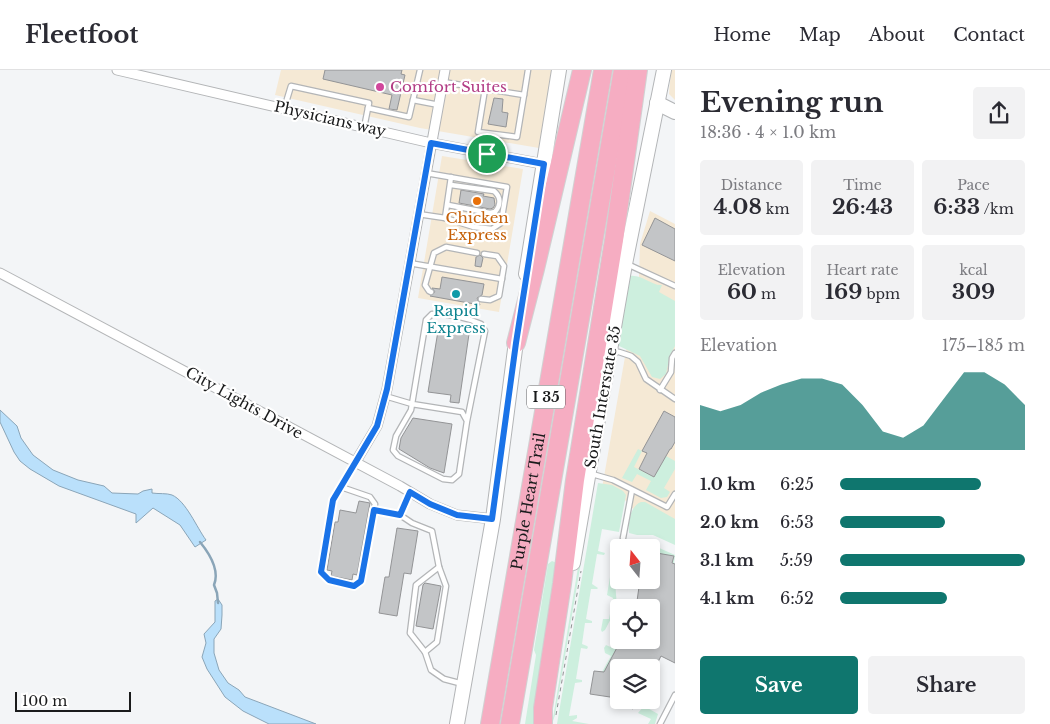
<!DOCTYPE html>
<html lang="en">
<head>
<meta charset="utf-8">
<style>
	:root { --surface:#fff; --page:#f2f2f3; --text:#2b2b33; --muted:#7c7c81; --line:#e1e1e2; --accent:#0f766e }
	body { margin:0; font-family:"Libre Baskerville",serif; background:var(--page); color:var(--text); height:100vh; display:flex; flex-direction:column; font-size:19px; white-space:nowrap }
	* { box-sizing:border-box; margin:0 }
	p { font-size:16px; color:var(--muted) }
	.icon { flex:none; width:28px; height:28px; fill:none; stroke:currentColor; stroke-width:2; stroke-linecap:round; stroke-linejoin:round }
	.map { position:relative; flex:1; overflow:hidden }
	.sheet { display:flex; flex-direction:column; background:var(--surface); width:375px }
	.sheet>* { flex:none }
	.needle { width:32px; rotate:343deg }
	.buttons { position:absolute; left:610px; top:469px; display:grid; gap:10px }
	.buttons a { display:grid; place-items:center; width:50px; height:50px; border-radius:5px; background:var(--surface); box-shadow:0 2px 8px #0003; font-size:25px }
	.scale { position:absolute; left:15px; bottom:12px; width:116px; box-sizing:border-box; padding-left:5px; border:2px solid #1a1b1c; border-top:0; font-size:14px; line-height:18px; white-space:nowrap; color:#1a1b1c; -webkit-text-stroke:4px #fff; paint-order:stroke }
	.pin { position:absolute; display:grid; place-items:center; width:42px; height:42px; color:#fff; margin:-21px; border:2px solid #fff; border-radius:50%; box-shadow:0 1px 5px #0007 }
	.round { display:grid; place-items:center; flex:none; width:52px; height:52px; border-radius:5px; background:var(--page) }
	.summary { display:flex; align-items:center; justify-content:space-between; height:85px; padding:0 25px }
	h1 { font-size:28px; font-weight:800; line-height:38px }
	.stats { display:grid; grid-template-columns:repeat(3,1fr); gap:8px; height:85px; padding:5px 25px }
	.stats div { display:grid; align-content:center; border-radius:5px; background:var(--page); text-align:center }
	.stats b { font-size:21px; font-weight:800 }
	.stats small { font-size:14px; font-weight:400 }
	.stats p { font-size:14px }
	.chart { height:140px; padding:10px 25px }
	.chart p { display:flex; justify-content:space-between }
	.chart svg { width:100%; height:90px; margin-top:5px; fill:var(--accent); opacity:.7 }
	.action { display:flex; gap:10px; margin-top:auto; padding:10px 25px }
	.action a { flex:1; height:58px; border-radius:5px; background:var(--accent); color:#fff; font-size:20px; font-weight:800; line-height:58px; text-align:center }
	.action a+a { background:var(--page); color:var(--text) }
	ul { padding:0 25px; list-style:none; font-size:16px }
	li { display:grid; grid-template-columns:80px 60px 1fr; align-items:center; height:38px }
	li i { height:12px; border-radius:6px; background:var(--accent) }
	header { display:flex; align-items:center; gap:30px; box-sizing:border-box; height:70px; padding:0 25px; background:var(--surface); border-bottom:1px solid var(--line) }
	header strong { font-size:24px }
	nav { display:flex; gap:28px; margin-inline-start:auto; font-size:18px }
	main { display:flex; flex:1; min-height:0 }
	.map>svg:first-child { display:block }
	.commercial { fill:#f5e9d5 }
	.green { fill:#cdefde }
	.water { fill:#bae0fb; stroke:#8aa5b8 }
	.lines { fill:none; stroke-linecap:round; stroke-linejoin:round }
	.stream { stroke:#8aa5b8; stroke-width:2.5 }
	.building { fill:#c3c5c7; stroke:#939496 }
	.lane-casing { stroke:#b3b5b7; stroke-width:7 }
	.street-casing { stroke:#b3b5b7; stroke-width:11 }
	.secondary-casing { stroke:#b3b5b7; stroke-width:16 }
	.highway-casing { stroke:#d1d1d2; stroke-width:20 }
	.path { stroke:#909293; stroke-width:1; stroke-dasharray:4 4; stroke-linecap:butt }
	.lane { stroke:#fff; stroke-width:4.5 }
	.street { stroke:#fff; stroke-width:9 }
	.secondary { stroke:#fff; stroke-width:14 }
	.highway { stroke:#f6adc2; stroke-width:18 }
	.route-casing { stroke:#fff; stroke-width:10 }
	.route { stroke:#1a73e8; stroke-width:6 }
	.hotel-dot { fill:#d1479c; stroke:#fff; stroke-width:2 }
	.food-dot { fill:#e8710a; stroke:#fff; stroke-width:2 }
	.culture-dot { fill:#0f9aa8; stroke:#fff; stroke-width:2 }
	.labels { text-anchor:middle; stroke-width:4.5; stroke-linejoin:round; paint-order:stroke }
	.shield { fill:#fff; stroke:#5f5f60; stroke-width:1 }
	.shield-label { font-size:14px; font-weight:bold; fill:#1a1b1c }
	.hotel-label { font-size:15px; fill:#b23c85; stroke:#fff; text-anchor:start }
	.street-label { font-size:15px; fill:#1a1b1c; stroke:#fff }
	.food-label { font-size:15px; fill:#c56008; stroke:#fff }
	.culture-label { font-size:15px; fill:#0d838f; stroke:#fff }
</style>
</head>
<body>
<header>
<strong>Fleetfoot</strong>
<nav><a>Home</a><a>Map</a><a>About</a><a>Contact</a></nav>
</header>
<main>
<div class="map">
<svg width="675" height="654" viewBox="0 0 675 654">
	<rect width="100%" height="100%" fill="#f3f5f7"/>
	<g class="commercial">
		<polygon points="281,0 552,0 539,78 420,58 275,25"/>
		<polygon points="671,0 675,0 675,30 669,24"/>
		<polygon points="442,86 523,99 499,242 418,228"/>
		<polygon points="650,141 675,154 675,464 636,442 625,430 602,418 639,207 640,174"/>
	</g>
	<g class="green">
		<path d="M629,206C643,204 651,216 662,215L659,222L675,231V276L670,285L666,304L660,309L652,307L640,286L617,275Z"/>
		<polygon points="638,379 642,381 634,397 654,407 666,386 675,391 675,399 664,418 670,422 667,427 661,428 646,420 651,411 637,404 632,412 622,408"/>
		<polygon points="598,413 612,415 623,421 626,425 619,462 602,459 598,481 605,483 604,485 597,484 592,514 598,518 597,519 591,519 586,549 592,551 592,553 585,553 582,574 587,576 588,577 587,579 581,578 576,609 582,610 582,612 575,613 569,646 577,645 577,648 572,651 589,654 557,654"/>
		<polygon points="594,416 555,645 552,654 590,425"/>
		<path d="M641,432H645L675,449V475L653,465H637L629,463C628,453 630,436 641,432Z"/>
		<polygon points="648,473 675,485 674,492 675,494 651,482 651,478 642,478 644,474"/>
		<polygon points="552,491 557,493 537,654 525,654 536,585 534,580 548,494"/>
		<polygon points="619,494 619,503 615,511 617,537 605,560 602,562 601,560 603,549 609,549 613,528 607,525 611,501 618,500"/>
		<polygon points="619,570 621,570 604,602 602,602 611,586 605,583 604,578 606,575 615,579"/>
		<polygon points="644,636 658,644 655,654 648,654 651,649 638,643"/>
	</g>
	<g class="water">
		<path d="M0,340L17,356L21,368L33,385L53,400L78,410L104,416L112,423L138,424L143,421L152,419V423C158,424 167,423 172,425C186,431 197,458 206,470L195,477L180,455L153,438L136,453V444L59,416L30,399L20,391L14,382L0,352Z"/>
		<polygon points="218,529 222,535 222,545 221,559 214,569 214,583 219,600 228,613 239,620 245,627 316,654 269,654 243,641 225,627 207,599 202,587 206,573 204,564 215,552 215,531"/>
	</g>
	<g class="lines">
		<path class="stream" d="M200,472C209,483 220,500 214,515L217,523L218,533"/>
	</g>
	<g class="building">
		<polygon points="325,0 402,0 401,4 405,5 397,40 389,39 392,25 323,9"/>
		<polygon points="494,28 503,29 502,42 508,43 506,57 488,54"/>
		<polygon points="461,120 484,124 483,126 494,128 495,135 493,138 490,139 459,133"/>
		<polygon points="655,148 675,159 675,191 642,175"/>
		<polygon points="480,185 483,188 481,197 475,196 476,187"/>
		<polygon points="442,207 484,214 482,225 477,228 480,235 430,226 435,222 432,218 440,219"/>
		<polygon points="438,261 450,263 450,261 469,264 459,333 450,332 451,325 428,322"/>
		<polygon points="664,341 675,347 675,372 671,379 670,379 654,407 639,399 647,383 642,381"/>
		<polygon points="413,348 452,354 444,403 430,398 399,379 401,368"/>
		<polygon points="359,431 370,433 357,505 353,504 352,510 331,506 332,501 327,500 335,452 338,452 340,440 356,443"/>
		<polygon points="397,458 418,461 411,504 404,503 397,546 379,543 385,507 389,507"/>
		<polygon points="651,482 674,486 672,493 675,494 675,593 661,586 655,598 619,598 619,630 638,630 633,639 610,627 590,624 594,601 604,602 621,570 651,570 651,538 636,538 640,510 651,510"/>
		<polygon points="425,513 441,516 433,559 416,556 423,515"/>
	</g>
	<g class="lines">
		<defs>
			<g id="lane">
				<polyline points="443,12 524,25 528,0"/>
				<polyline points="485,19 478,62 517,67 524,25"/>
				<polyline points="413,30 439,35"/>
				<polyline points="368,38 409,47 420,0"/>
				<polyline points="284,39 291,16 369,33 364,58"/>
				<path d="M448,135L490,143L495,142C501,135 501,127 494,121L451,115"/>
				<polyline points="418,144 445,148 474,157 492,159 501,153 507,117 426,103"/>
				<polyline points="445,148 451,107"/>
				<polyline points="409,193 502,209"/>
				<polyline points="627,194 675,216"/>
				<polyline points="431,222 429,221 425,215 434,183 446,177 477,183"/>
				<polyline points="481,229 490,230 499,226 504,196 497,186 484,184"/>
				<polyline points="611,282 619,282 631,286 638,292 646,309 675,329"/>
				<polyline points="660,320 671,302 672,288 675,283"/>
				<path d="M385,326L412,334L411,340L396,366L393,380L398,386L443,409L452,410L459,404L467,351L462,342L412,334L426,250L432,244C449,244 466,247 481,254L485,261L467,351"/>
				<polyline points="592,404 613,410 667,437 675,424"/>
				<polyline points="341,417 370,427 375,434 361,511 354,516 329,510 321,502 333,430 355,393"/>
				<polyline points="410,422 400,445 412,453 432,461 439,497 446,516 437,572 425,582"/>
				<polyline points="374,440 400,445"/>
				<polyline points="623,468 632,420"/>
				<polyline points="439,497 416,515 410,563 425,582 431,600 444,609 463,614"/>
				<polyline points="660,654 675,625"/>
			</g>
			<g id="street">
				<polyline points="117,0 431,73 543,94"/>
				<polyline points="0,203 400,416 430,434 457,445 493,449"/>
				<polyline points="355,393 377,356 387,319 445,0"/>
			</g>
			<g id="secondary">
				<polyline points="657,33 675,42"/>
				<polyline points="526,204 559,0"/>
				<polyline points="573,493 625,194 664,0"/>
				<polyline points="457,654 493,449 517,264"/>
			</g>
			<g id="highway">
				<polyline points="516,273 535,199 582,0"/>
				<path id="s1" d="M490,654L603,0"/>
				<polyline points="510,654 623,0"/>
				<polyline points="543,654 543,638 562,514 575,410 614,170 638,0"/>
			</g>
		</defs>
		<use href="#lane" class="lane-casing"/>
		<use href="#street" class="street-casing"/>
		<use href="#secondary" class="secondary-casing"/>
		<use href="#highway" class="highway-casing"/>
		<polyline class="path" points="556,645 581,501"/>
		<use href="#lane" class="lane"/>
		<use href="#street" class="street"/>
		<use href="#secondary" class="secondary"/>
		<use href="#highway" class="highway"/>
	</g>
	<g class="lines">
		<defs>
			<polygon id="route" points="431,73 544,94 516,273 492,449 457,445 430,434 410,422 400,445 374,440 361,511 354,516 329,510 321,502 333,430 377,356 387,319"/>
		</defs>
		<use href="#route" class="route-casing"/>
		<use href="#route" class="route"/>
	</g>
	<circle class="hotel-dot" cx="380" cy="17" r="5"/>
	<circle class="food-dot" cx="477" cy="131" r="5"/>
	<circle class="culture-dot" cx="456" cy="224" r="5"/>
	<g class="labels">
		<rect class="shield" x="527" y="315.5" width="38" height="23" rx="4"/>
		<g class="shield-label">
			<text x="546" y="332">I 35</text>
		</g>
		<g class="hotel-label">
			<text x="390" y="22">Comfort Suites</text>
		</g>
		<g class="street-label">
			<text transform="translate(330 49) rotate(13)" y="5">Physicians way</text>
			<text transform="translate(603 327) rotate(-80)" y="5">South Interstate 35</text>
			<text transform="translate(244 333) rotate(29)" y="5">City Lights Drive</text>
			<text dy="5" stroke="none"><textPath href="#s1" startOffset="226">Purple Heart Trail</textPath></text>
		</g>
		<g class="food-label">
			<text x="477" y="153">Chicken<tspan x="477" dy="17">Express</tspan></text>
		</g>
		<g class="culture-label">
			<text x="456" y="246">Rapid<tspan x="456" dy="17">Express</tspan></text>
		</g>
	</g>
</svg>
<div class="buttons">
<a><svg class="needle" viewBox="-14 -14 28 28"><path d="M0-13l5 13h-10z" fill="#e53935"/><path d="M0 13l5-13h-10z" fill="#7c7c81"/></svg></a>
<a><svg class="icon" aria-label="locate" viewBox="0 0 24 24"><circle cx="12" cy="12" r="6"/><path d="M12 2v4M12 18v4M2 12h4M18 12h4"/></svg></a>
<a><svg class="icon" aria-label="layers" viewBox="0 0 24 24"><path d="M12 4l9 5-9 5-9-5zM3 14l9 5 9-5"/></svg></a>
</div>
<div class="scale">100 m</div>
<div class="pin" style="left:487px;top:84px;background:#1e9e55"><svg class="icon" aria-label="arrive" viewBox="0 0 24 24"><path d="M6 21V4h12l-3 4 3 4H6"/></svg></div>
</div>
<section class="sheet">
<div class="summary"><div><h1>Evening run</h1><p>18:36 · 4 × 1.0 km</p></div><a class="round"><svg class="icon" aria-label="share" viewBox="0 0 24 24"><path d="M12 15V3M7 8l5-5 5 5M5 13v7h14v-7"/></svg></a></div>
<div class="stats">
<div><p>Distance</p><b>4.08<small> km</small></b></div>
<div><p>Time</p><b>26:43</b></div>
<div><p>Pace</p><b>6:33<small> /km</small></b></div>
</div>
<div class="stats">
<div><p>Elevation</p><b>60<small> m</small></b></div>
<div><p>Heart rate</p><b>169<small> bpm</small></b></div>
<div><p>kcal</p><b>309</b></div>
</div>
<div class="chart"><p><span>Elevation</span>175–185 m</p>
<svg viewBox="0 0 160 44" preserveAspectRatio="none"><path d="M0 44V22L10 25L20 22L30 16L40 12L50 9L60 9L70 12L80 22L90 35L100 38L110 32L120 19L130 6L140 6L150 12L160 22V44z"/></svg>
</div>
<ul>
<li><b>1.0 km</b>6:25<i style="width:76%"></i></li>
<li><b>2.0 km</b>6:53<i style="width:57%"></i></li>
<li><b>3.1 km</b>5:59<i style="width:100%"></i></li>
<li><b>4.1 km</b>6:52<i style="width:58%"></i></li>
</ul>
<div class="action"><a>Save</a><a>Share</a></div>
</section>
</main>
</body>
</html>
